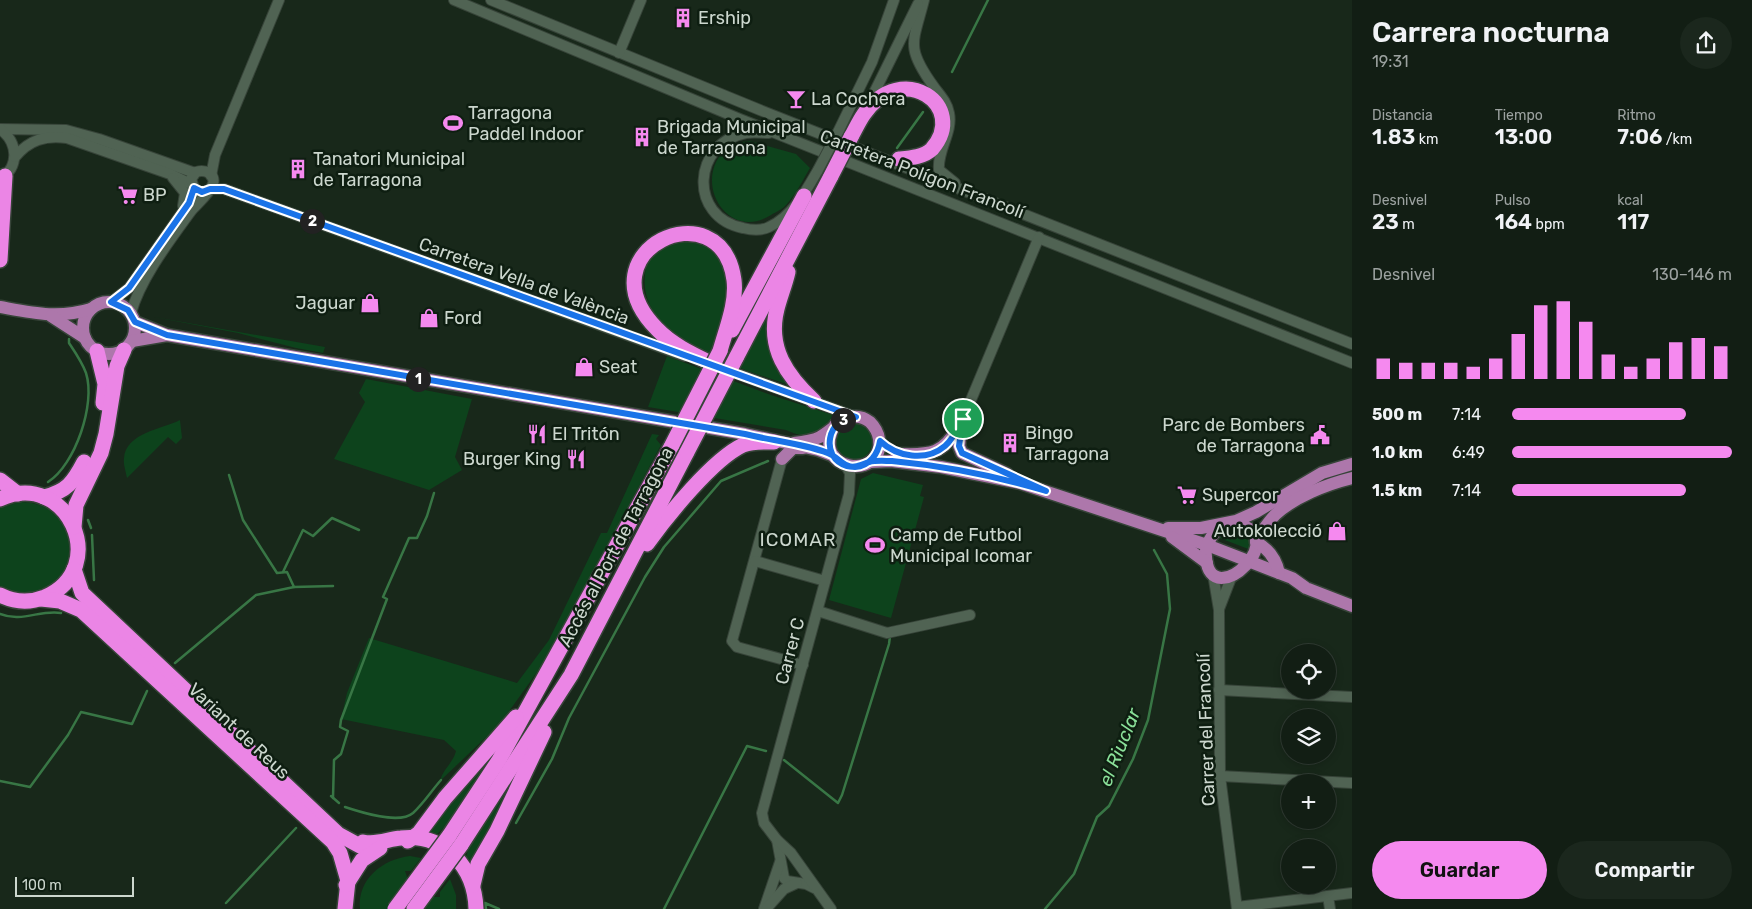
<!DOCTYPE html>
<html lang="es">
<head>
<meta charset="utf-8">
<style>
	:root { --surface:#121e14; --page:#1b271d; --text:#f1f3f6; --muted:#9ca2a0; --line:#313c34; --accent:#f589ef }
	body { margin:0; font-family:Rubik,sans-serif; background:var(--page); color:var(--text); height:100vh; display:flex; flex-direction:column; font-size:19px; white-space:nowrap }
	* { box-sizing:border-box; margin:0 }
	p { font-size:16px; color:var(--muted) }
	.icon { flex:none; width:28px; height:28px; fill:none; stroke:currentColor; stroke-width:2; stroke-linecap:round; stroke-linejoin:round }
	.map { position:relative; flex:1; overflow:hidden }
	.drawer { display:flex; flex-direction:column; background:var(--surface); width:400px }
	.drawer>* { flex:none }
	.controls { position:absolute; left:1281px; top:644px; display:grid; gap:10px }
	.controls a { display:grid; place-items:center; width:55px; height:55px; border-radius:50%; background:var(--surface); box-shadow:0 2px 8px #0003,0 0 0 1px var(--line); font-size:25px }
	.scale { position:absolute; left:15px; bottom:12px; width:119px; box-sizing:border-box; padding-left:5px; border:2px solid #ccd7ce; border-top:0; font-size:14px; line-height:18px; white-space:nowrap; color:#ccd7ce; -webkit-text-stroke:4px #0e1e11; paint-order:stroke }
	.pin { position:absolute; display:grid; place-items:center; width:42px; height:42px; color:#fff; margin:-21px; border:2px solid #fff; border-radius:50%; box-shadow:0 1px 5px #0007 }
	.km { position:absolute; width:25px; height:25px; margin:-12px; border-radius:50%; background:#222; color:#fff; font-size:14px; line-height:25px; text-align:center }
	.round { display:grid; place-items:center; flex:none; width:52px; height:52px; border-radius:26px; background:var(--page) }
	.overview { display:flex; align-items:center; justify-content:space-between; height:85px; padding:0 20px }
	h1 { font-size:28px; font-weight:600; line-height:38px }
	.stats { display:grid; grid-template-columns:repeat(3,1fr); gap:8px; height:85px; padding:5px 20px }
	.stats div { display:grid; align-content:center }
	.stats b { font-size:21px; font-weight:600 }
	.stats small { font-size:14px; font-weight:400 }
	.stats p { font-size:14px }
	.chart { height:140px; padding:10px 20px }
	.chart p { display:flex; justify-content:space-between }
	.chart svg { width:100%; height:90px; margin-top:5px; stroke:var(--accent); stroke-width:6 }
	.button { display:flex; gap:10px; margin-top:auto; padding:10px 20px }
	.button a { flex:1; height:58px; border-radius:30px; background:var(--accent); color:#111; font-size:20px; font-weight:600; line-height:58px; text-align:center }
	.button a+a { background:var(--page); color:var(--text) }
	ul { padding:0 20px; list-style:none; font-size:16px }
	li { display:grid; grid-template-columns:80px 60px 1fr; align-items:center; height:38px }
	li i { height:12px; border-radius:6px; background:var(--accent) }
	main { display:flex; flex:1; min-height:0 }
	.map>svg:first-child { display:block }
	.green { fill:#0d431c }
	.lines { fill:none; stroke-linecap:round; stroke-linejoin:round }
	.stream { stroke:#387645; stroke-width:2.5 }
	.minor-casing { stroke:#374439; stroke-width:12 }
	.major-casing { stroke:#374439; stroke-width:15 }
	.highway-casing { stroke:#374439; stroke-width:18 }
	.minor { stroke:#506353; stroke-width:10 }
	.major { stroke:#ad77ab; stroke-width:12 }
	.highway { stroke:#eb85e5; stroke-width:15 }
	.minor-bridge-casing { stroke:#374439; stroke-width:12; stroke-linecap:butt }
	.highway-bridge-casing { stroke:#374439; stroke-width:18; stroke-linecap:butt }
	.minor-bridge { stroke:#506353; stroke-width:10 }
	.highway-bridge { stroke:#eb85e5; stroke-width:15 }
	.route-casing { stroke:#fff; stroke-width:10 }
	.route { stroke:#1a73e8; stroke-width:6 }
	.labels { text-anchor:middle; stroke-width:5; stroke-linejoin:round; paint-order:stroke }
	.poi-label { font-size:18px; fill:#ccd7ce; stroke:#0e1e11; text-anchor:start }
	.street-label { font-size:18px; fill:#ccd7ce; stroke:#0e1e11 }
	.neighbourhood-label { font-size:19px; letter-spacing:1px; fill:#ccd7ce; stroke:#0e1e11 }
	.water-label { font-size:19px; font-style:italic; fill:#8ae099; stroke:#0e1e11 }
</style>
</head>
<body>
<main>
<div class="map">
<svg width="1352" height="909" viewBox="0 0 1352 909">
	<rect width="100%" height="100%" fill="#18281a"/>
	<g class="green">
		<path d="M750,141L796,154L810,168C803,180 796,194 787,204C783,209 776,212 771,215C725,244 688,175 731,145C736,142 744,142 750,141Z"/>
		<path d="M681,240L707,245L717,253L726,267L729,306L713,347L744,357L772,304L791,386C743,368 637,342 645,274C647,254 662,245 681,240Z"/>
		<polygon points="154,317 325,347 323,353 296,348 238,333"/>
		<path d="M667,356L771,395L836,416C817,431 812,442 786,430L648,407Z"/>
		<polygon points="366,379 472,399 455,457 462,470 429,490 334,459 365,402 359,393"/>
		<path d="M180,420L182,438L176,444L168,437L127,478C126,472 123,464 124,458C126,433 162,429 180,420Z"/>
		<circle cx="854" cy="442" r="18"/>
		<path d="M652,434L659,435L656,439L661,445L550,654L500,724L440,781C443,769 453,763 456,751L444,740L341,719L347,693L369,638L517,683L549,640L601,533H607Z"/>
		<polygon points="873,473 923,485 920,496 924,497 891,618 829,600 861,479"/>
		<path d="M18,502C85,499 87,595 22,595C15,595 7,591 0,589V508Z"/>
		<path d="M1228,530C1242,530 1251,535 1251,550L1217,537Z"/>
		<polygon points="500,745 451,821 436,835 428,832 447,804"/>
		<polygon points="524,761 472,864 466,857 469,846"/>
		<path d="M410,856L421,858L411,871H405L407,877L434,897H440V892L450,879L456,895V909H360C357,879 383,859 410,856Z"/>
	</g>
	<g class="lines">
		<g class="stream">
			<polyline points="952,72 988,0"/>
			<polyline points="897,148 923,112"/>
			<polyline points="229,475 243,520 277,573 287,572 294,587"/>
			<path d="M48,482C75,465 96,404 86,373C82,362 75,352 69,343V339"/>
			<polyline points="88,520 91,528"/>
			<polyline points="92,535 94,580"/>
			<polyline points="283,572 303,530 313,536 332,518 359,530"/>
			<path d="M0,614C22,623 41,609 61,613"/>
			<polyline points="175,663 256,595 294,587 333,586"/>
			<polyline points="784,760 838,803 842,795 889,644 890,636"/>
			<polyline points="0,781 30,787 68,735 81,712 132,724 147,691"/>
			<polyline points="331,796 339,803"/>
			<polyline points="333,798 334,760 341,754 348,731 340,727 341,720 387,599 383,597 409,538 417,538 427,516 434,493"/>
			<path d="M345,807C360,812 399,825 413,813C423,804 432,790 441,780"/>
			<polyline points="516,823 552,759 569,718 645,577 664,547 721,481 768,461"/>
			<polyline points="226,903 296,828"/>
			<polyline points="486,909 485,903 499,909"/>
			<polyline points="664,909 747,746 766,751"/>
			<polyline points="1045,909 1074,874 1097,817 1109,806 1133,759 1148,720 1170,609 1167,574 1154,550"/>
		</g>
		<defs>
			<g id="minor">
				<polyline points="454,0 740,119 1352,363"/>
				<polyline points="491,0 760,110 1352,344"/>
				<path d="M924,0C913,43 905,47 934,87C940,95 947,102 949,113C953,133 937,150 939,170L955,183"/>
				<polyline points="619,53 641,0"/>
				<polyline points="869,103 918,4"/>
				<polyline points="0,129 66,130 99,139 195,173"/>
				<path d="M0,129C18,142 20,167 0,179"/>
				<polyline points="838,132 872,62 894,0"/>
				<path d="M769,133C762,133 754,132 746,133C692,143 688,217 743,228C751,230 761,231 769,227C792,217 806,191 818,170"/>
				<path d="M15,157C29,140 45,135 67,138L170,174L191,184"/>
				<polyline points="211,176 215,155 279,0"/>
				<polyline points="173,178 185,193 183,206"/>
				<polyline points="210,189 224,189 685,356"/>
				<polyline points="111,302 129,288 189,203 194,188"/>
				<path d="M131,313C140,279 170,240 191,211C197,204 210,193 213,184C216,173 204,169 196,172L191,179L194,188L200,192L208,191"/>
				<polyline points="724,369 856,417"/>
				<polyline points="963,419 1039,237"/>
				<polyline points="782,459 732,641 737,647 803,665"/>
				<polyline points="755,561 825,581"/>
				<polyline points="1213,574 1219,610 1220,776 1237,909"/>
				<polyline points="1219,609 1231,578"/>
				<polyline points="818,611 887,633 970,615"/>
				<polyline points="1219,690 1352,697"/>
				<polyline points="1220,776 1352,783"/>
				<polyline points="777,840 784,878 787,881 806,884 814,888"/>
				<polyline points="1328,896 1330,909"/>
				<polyline points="1237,907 1352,893"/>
				<polyline points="764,909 780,862"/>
				<polyline points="766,909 784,889 797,883"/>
				<polyline points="831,909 791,853 777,840 764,823 762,813 849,494 850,473 846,466"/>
			</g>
			<g id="major">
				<circle cx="109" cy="328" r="26"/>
				<path d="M0,307C33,313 58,319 91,309"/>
				<polyline points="51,316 85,338"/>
				<polyline points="135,322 167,335 745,434 818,450 834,456"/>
				<polyline points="132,341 167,335"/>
				<polyline points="963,419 959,446 962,453 1007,474"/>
				<path d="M794,443C803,442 812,441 820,437C836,428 850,407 870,422C875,427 878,432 879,439C885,482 808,471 835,425"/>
				<path d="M901,454C931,455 943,454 959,426"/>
				<polyline points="782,459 793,448 803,448"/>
				<polyline points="870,462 891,461 941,467 1020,483 1207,545 1292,578 1306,588 1352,606"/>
				<path d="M1223,524C1213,533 1204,544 1206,557C1210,617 1300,530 1230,523"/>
				<polyline points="1168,528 1201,528 1236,521 1256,512 1322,473 1352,464"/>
				<polyline points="1172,537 1207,563"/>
				<path d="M1256,540C1262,532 1268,522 1275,515C1294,497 1327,484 1352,478"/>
				<path d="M1256,542C1269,549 1276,559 1279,573"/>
			</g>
			<g id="highway">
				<path d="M851,137C855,130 859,121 864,114C902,59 969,106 932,149C924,157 910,158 899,159"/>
				<polyline points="0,260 5,176"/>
				<path d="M788,272C785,285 780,297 777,309C767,348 787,376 814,401"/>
				<polyline points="732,330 804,196"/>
				<polyline points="97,351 105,384 103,403"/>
				<path d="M720,351C726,329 737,303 734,280C721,186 580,251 657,329C674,347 699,357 721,368"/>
				<polyline points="736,358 831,176"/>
				<polyline points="0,480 18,494"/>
				<path d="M44,497C67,491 73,483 84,462"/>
				<path d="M0,499C67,468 112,568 45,597C30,603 14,602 0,595"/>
				<polyline points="74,527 76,505 101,453 106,434 117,366 124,350"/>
				<path d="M647,544C667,516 713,459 743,445C753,441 764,442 774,442"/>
				<polyline points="74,569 82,593 338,834 360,846 376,849"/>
				<polyline points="41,599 60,601 81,610 333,842 340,853 348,881 345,909"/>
				<polyline points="449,836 499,760 672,445"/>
				<polyline points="408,841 419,833 445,798 516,717"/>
				<path d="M363,842C377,845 388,839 401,838C445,833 475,868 476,909"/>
				<polyline points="461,845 571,675 687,452"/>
				<polyline points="346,885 362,860 380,848"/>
				<polyline points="473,885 478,864 497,831 544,732"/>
			</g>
		</defs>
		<use href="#minor" class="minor-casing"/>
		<use href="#major" class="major-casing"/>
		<use href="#highway" class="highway-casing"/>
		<use href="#minor" class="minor"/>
		<use href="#major" class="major"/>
		<use href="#highway" class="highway"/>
		<defs>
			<polyline id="minor-bridge" points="818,170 838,132"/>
			<g id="highway-bridge">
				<polyline points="831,176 851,137"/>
				<polyline points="672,445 720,351"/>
				<polyline points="687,452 736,358"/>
				<polyline points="395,909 449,836"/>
				<polyline points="414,909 461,845"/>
			</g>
		</defs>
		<use href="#minor-bridge" class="minor-bridge-casing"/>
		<use href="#highway-bridge" class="highway-bridge-casing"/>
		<use href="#minor-bridge" class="minor-bridge"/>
		<use href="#highway-bridge" class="highway-bridge"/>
	</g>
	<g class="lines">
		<defs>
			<path id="route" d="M963,419C958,428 953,439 945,446C926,462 897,457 880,441C878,454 870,466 855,467C844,467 840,460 832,455C813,445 768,440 745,434L167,335L135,322L128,310L111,302L129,288L189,203L194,188L202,192L210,189H224L856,417C827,416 819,458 847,466C856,468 861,465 869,462C876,460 885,461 892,461C945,466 996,476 1046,491L962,453L959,446L963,419"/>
		</defs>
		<use href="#route" class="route-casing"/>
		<use href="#route" class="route"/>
	</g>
	<defs>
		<symbol id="building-bare" viewBox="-9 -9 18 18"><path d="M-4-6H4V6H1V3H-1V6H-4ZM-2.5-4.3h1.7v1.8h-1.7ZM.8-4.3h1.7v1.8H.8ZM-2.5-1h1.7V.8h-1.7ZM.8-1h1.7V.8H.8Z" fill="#f589ef" stroke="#0e1e11" stroke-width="2.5" paint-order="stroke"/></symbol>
		<symbol id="bar-bare" viewBox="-9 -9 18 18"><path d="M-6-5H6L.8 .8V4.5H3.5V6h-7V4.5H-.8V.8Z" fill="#f589ef" stroke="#0e1e11" stroke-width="2.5" paint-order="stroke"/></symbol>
		<symbol id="stadium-bare" viewBox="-9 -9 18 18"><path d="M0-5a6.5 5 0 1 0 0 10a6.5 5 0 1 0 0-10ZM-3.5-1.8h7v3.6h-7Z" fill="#f589ef" stroke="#0e1e11" stroke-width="2.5" paint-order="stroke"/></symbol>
		<symbol id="supermarket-bare" viewBox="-9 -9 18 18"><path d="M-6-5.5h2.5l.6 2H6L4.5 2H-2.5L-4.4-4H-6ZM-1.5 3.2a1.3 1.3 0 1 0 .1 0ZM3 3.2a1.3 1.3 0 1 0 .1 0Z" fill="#f589ef" stroke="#0e1e11" stroke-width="2.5" paint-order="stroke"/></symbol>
		<symbol id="shop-bare" viewBox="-9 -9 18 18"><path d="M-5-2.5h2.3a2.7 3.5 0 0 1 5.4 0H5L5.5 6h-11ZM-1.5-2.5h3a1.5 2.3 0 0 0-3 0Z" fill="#f589ef" stroke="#0e1e11" stroke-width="2.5" paint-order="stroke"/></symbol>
		<symbol id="restaurant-bare" viewBox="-9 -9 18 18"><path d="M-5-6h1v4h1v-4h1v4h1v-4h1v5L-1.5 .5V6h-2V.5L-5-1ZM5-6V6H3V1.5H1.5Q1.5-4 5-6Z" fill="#f589ef" stroke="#0e1e11" stroke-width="2.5" paint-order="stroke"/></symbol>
		<symbol id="civic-bare" viewBox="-9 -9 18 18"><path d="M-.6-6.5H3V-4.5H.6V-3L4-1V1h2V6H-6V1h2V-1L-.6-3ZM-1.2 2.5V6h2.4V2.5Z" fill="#f589ef" stroke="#0e1e11" stroke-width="2.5" paint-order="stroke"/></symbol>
	</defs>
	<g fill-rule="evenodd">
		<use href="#building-bare" x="669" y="4" width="28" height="28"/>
		<use href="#bar-bare" x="782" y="85" width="28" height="28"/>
		<use href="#stadium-bare" x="439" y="109" width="28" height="28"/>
		<use href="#building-bare" x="628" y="123" width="28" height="28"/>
		<use href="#building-bare" x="284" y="155" width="28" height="28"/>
		<use href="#supermarket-bare" x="114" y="181" width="28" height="28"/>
		<use href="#shop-bare" x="356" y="289" width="28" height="28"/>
		<use href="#shop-bare" x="415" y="304" width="28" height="28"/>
		<use href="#shop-bare" x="570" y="353" width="28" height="28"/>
		<use href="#restaurant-bare" x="523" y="420" width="28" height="28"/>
		<use href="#civic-bare" x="1306" y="421" width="28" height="28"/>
		<use href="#building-bare" x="996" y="429" width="28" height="28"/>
		<use href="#restaurant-bare" x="562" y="445" width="28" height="28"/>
		<use href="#supermarket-bare" x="1173" y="481" width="28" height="28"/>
		<use href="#shop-bare" x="1323" y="517" width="28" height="28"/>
		<use href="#stadium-bare" x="861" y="531" width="28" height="28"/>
	</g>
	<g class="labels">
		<g class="poi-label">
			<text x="698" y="24">Ership</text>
			<text x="811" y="105">La Cochera</text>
			<text x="468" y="119">Tarragona<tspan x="468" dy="21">Paddel Indoor</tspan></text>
			<text x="657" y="133">Brigada Municipal<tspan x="657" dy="21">de Tarragona</tspan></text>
			<text x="313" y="165">Tanatori Municipal<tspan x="313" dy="21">de Tarragona</tspan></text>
			<text x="143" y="201">BP</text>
			<text x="355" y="309" text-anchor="end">Jaguar</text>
			<text x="444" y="324">Ford</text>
			<text x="599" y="373">Seat</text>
			<text x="1305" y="431" text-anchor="end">Parc de Bombers<tspan x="1305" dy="21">de Tarragona</tspan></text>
			<text x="1025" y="439">Bingo<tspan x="1025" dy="21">Tarragona</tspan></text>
			<text x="552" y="440">El Tritón</text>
			<text x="561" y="465" text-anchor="end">Burger King</text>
			<text x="1202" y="501">Supercor</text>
			<text x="1322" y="537" text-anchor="end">Autokolecció</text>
			<text x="890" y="541">Camp de Futbol<tspan x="890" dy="21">Municipal Icomar</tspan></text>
		</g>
		<g class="street-label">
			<text transform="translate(922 174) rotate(21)" y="6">Carretera Polígon Francolí</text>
			<text transform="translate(524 281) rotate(20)" y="6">Carretera Vella de València</text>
			<text transform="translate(616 547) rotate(-62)" y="6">Accés al Port de Tarragona</text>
			<text transform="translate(790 651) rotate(-75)" y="6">Carrer C</text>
			<text transform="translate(1206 730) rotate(-92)" y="6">Carrer del Francolí</text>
			<text transform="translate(239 731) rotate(43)" y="6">Variant de Reus</text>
		</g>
		<g class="neighbourhood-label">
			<text x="798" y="546">ICOMAR</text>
		</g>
		<g class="water-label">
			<text transform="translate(1119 747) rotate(-68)" y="7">el Riuclar</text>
		</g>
	</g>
</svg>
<div class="controls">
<a><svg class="icon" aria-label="locate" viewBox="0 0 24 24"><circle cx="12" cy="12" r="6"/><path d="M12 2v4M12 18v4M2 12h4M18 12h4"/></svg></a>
<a><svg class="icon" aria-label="layers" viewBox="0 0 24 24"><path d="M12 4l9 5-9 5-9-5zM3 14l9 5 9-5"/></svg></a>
<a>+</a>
<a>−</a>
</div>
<div class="scale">100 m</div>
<div class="pin" style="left:963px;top:419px;background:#1e9e55"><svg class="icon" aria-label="arrive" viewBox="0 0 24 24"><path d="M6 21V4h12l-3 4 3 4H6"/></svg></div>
<b class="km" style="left:418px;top:379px">1</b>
<b class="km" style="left:312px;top:221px">2</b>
<b class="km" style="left:843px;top:420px">3</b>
</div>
<section class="drawer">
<div class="overview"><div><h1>Carrera nocturna</h1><p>19:31</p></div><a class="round"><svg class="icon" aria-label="share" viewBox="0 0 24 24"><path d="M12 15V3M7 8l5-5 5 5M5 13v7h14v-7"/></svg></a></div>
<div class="stats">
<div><p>Distancia</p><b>1.83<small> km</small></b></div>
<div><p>Tiempo</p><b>13:00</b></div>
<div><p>Ritmo</p><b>7:06<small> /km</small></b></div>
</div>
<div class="stats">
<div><p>Desnivel</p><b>23<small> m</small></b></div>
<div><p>Pulso</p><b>164<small> bpm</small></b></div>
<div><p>kcal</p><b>117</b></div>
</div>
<div class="chart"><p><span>Desnivel</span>130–146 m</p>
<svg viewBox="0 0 160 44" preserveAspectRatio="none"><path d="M5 44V34M15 44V36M25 44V36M35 44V36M45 44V38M55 44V34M65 44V22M75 44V8M85 44V6M95 44V16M105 44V32M115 44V38M125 44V34M135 44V26M145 44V24M155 44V28"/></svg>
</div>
<ul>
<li><b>500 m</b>7:14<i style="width:79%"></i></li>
<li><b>1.0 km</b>6:49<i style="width:100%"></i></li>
<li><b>1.5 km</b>7:14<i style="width:79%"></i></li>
</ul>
<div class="button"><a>Guardar</a><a>Compartir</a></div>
</section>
</main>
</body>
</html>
